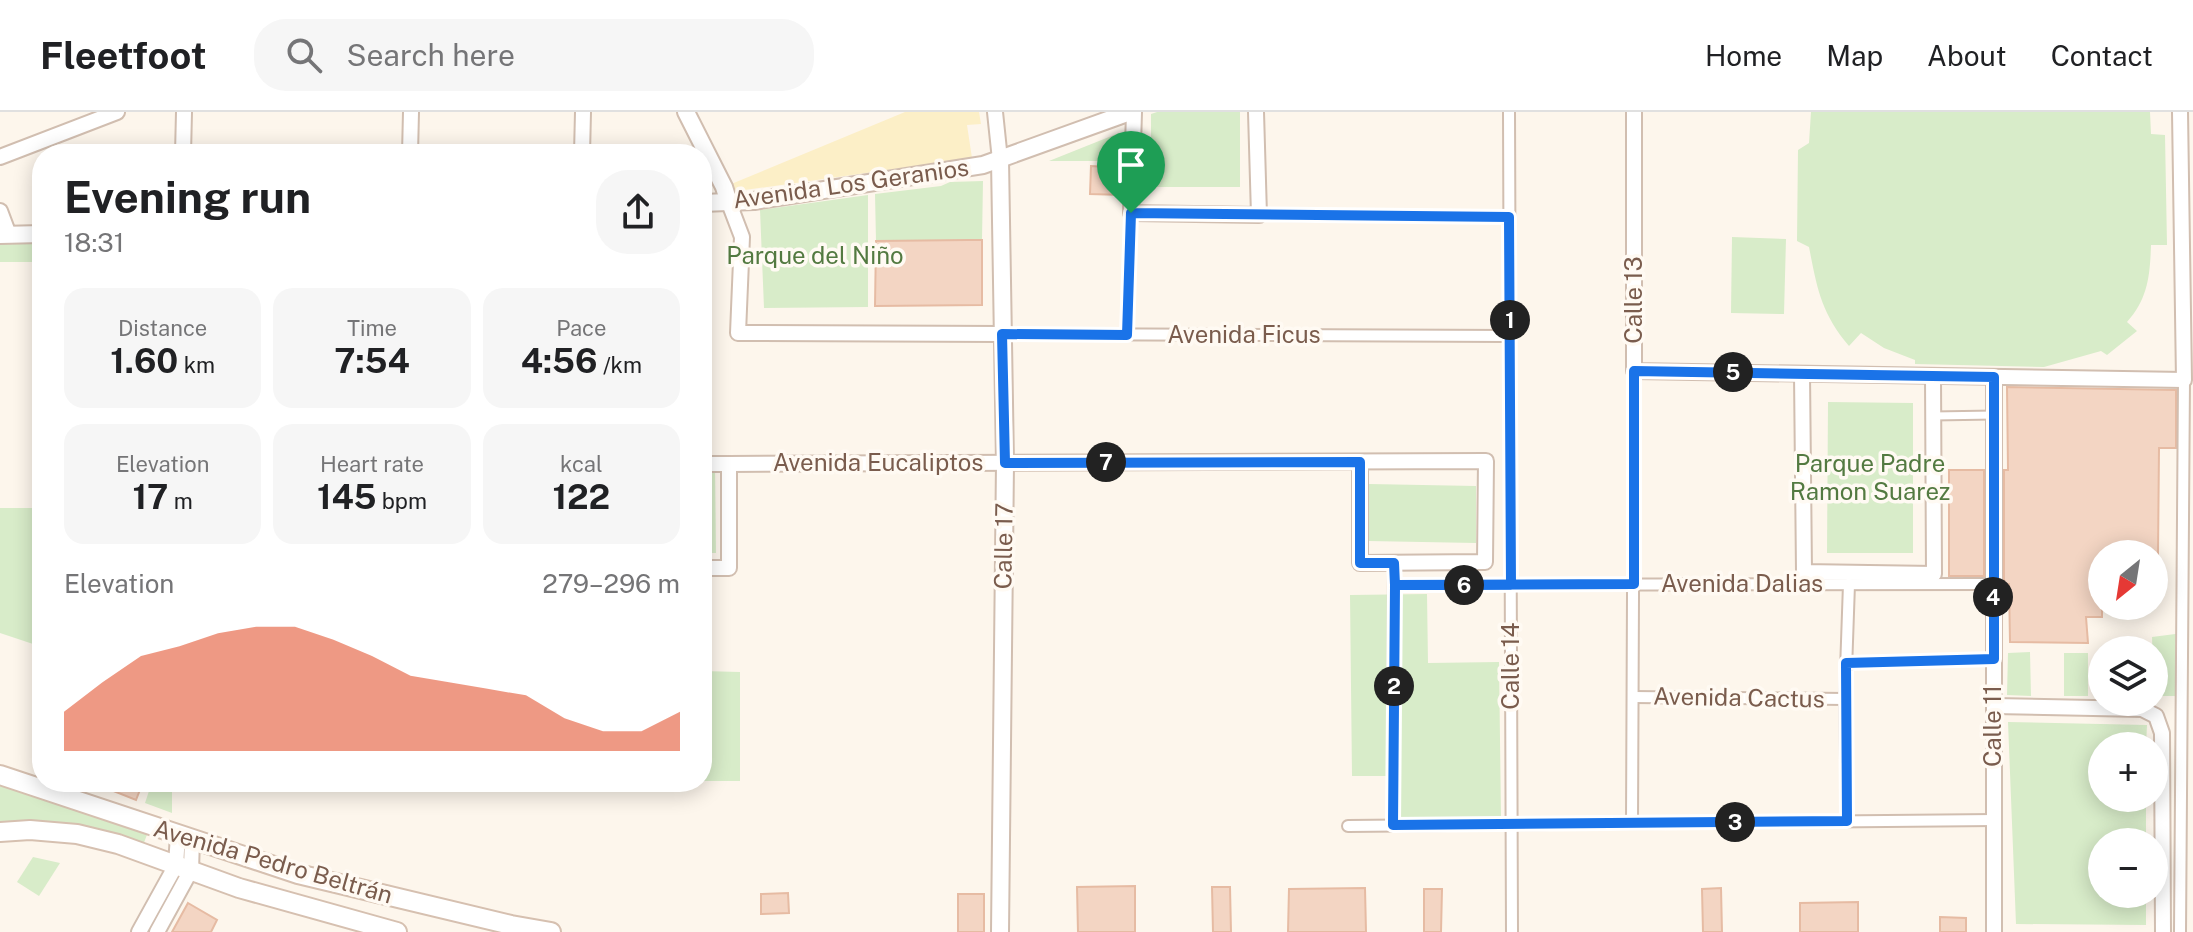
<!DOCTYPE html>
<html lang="en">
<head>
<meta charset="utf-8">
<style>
	:root { --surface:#fff; --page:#f6f6f6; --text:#202124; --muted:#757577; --line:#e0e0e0; --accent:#e76f51 }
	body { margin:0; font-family:"Public Sans",sans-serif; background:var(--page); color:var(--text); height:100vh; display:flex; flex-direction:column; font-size:30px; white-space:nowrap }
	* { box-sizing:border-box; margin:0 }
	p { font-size:26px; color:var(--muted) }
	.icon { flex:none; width:44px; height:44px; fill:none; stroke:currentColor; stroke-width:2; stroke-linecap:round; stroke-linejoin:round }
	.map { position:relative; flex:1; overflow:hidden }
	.side { position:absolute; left:32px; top:32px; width:680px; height:648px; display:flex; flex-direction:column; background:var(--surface); border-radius:32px; box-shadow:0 4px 20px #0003 }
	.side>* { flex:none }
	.needle { width:52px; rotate:210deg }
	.buttons { position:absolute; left:2088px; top:428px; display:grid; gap:16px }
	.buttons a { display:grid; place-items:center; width:80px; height:80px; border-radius:50%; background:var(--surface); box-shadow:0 4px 20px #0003; font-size:40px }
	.pin { position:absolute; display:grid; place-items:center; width:68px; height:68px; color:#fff; margin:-82px -34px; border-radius:50% 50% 50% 0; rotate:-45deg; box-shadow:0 0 8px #0007 }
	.pin .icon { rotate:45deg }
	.km { position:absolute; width:40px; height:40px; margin:-20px; border-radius:50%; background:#222; color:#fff; font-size:22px; line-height:40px; text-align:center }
	.round { display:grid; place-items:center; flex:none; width:84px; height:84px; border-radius:32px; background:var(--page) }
	.overview { display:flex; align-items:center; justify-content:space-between; height:136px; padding:0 32px }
	h1 { font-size:44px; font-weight:700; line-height:60px }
	.figures { display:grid; grid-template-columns:repeat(3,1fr); gap:12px; height:136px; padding:8px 32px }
	.figures div { display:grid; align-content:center; border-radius:20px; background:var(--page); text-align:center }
	.figures b { font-size:34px; font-weight:700 }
	.figures small { font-size:22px; font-weight:400 }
	.figures p { font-size:22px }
	.chart { height:224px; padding:16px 32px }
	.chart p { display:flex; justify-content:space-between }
	.chart svg { width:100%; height:144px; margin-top:8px; fill:var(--accent); opacity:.7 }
	header { display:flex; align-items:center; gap:48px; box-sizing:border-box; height:112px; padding:0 40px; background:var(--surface); border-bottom:2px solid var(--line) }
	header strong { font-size:38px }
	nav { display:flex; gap:44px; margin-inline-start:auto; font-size:28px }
	.search { width:560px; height:72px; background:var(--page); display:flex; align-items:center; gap:20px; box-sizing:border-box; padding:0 28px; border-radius:32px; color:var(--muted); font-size:30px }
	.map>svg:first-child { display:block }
	.green { fill:#d8ecc9 }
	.sand { fill:#fcefc7 }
	.building { fill:#f3d5c3; stroke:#e6bba3; stroke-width:2 }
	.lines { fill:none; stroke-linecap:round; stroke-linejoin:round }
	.service-casing { stroke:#d1beb0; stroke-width:11 }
	.pedestrian-casing { stroke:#d1beb0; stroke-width:14 }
	.minor-casing { stroke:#d1beb0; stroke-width:18 }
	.tertiary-casing { stroke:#d1beb0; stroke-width:20 }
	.secondary-casing { stroke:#d6c0b0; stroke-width:22 }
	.service { stroke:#fff; stroke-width:7 }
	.pedestrian { stroke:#fff; stroke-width:10 }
	.minor { stroke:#fff; stroke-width:14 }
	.tertiary { stroke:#fff; stroke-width:16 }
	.secondary { stroke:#fff; stroke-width:18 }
	.route-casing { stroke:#fff; stroke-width:16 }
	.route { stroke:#1a73e8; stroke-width:10 }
	.labels { text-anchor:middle; stroke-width:7; stroke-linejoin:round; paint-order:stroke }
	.street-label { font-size:24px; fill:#7a5c4d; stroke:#fffaf3 }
	.park-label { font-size:24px; fill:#537a41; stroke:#fffaf3 }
</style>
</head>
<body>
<header>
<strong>Fleetfoot</strong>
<div class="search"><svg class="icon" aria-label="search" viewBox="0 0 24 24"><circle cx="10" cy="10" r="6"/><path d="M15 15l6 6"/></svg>Search here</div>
<nav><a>Home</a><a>Map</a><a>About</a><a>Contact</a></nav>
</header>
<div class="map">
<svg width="2193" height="820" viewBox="0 0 2193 820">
	<rect width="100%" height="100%" fill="#fdf6ec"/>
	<g class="green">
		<polygon points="1157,0 1240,0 1240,75 1151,75 1151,2"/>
		<path d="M1811,0H2150L2151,22L2165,23L2167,133H2151C2150,163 2148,187 2127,210L2137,219L2107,243L2101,239L2044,255L1915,252V248L1884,236L1861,221L1849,234C1821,201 1817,176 1809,135L1797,129L1798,38L1809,31Z"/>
		<polygon points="1119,21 1124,24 1124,49 1049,49"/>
		<polygon points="983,69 982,128 876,129 875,82 941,74 950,70"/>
		<polygon points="868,83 868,195 764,196 760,98"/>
		<polygon points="1732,125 1786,127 1784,202 1731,201"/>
		<polygon points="42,129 42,150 0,150 0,130"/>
		<polygon points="1828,290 1913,291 1913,441 1827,441"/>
		<polygon points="702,355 715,355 716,441 702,441"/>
		<polygon points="1369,372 1476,374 1476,431 1368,429"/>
		<polygon points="0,396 42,396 42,535 0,521"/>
		<polygon points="1427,482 1428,551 1499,550 1501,705 1399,706 1399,664 1352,664 1350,483"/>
		<polygon points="2183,521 2183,584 2154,584 2152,525"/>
		<polygon points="2030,540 2031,584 2007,583 2008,541"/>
		<rect x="2064" y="541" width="24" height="43"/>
		<polygon points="702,559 740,560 740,669 702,669"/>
		<polygon points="2008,610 2147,613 2146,634 2102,634 2102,686 2146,686 2146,730 2102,730 2102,782 2146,782 2146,813 2016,812"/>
		<polygon points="152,670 172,670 172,701 145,691"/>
		<polygon points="0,671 148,720 142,736 0,714"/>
		<polygon points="33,745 60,751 39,784 17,770"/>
	</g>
	<polygon class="sand" points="905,0 979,0 981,12 967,13 972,46 731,80 724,75"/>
	<g class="building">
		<polygon points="1091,54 1122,56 1122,83 1090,82"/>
		<polygon points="968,128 982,128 982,193 875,194 876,129"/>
		<polygon points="2007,275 2176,278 2176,336 2159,336 2158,442 2102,442 2102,505 2086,505 2088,531 2010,530 2009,472 2004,472 2004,358 2008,358"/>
		<rect x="1949" y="358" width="35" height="106"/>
		<polygon points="91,670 143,670 136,688"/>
		<polygon points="1135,774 1135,820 1078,820 1077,775"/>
		<polygon points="1212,775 1230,775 1231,820 1213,820"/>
		<polygon points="1365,776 1366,820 1288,820 1289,777"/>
		<polygon points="1721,776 1722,820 1703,820 1702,777"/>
		<polygon points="1424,777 1442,777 1441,820 1424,820"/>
		<polygon points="788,781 789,801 761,802 761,782"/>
		<rect x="958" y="782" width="26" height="38"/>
		<polygon points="1858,790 1858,820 1800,820 1800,791"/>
		<polygon points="188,791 217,808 211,820 172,820"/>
		<polygon points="1940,805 1966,806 1966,820 1940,820"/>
	</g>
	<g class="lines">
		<defs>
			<polyline id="service" points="1933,304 1994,303"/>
			<g id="pedestrian">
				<polyline points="1509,0 1512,820"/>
				<polyline points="1259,103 1509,105"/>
				<polyline points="1002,222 1510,224"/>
				<polyline points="1127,223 1131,101"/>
				<polyline points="1395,473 1993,472"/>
				<polyline points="1846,551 1994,547"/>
				<polyline points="1633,585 1845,587"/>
				<polyline points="1847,709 1845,587 1849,472"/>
				<polyline points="1632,711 1634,259"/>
				<polyline points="1393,713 1394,451"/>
				<polyline points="1348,714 1995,708"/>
				<polyline points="2180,820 2184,268"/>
			</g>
			<g id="minor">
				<polyline points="995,0 1000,48"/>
				<polyline points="1134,0 1131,101 1259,103 1256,0"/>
				<polyline points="1634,0 1634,259 2184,268 2180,0"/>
				<polyline points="183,42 184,0"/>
				<polyline points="410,42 411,0"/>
				<polyline points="582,42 583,0"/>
				<polyline points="0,45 117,0"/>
				<polyline points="729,91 742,125 738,221 1002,222"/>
				<polyline points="0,99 9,123"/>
				<polyline points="1802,262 1804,460 1934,462 1933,264"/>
				<polyline points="1994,265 1994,820"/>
				<polyline points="702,352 729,352 1486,349 1485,450 1360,451 1360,350"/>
				<polyline points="702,456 729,456 729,352"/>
				<polyline points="1994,594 2142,597 2156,604 2162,621 2163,820"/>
				<polyline points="139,820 176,753 178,723"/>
				<polyline points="157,820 191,758 192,728"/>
			</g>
			<g id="tertiary">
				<polyline points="686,0 724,75 729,91"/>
				<polyline points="702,91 754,89 983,53 1130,0"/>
				<polyline points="0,123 42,122"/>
				<polyline points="1000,820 1005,351 1000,48"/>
			</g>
			<g id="secondary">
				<polyline points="0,663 298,762 511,813 551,820"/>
				<polyline points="0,720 30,718 77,722 118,732 239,776 397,820"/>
			</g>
		</defs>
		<use href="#service" class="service-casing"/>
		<use href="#pedestrian" class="pedestrian-casing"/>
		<use href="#minor" class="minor-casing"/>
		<use href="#tertiary" class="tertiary-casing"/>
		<use href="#secondary" class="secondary-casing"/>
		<use href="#service" class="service"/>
		<use href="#pedestrian" class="pedestrian"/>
		<use href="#minor" class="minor"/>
		<use href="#tertiary" class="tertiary"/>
		<use href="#secondary" class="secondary"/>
	</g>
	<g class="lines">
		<defs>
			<polyline id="route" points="1131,101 1509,105 1511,473 1395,473 1393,713 1847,709 1846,551 1994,547 1994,265 1634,259 1634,472 1395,473 1394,451 1360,451 1360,350 1005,351 1002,222 1127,223 1131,101"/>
		</defs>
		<use href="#route" class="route-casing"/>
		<use href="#route" class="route"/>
	</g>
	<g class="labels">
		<g class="street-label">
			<text transform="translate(851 72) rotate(-8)" y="8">Avenida Los Geranios</text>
			<text transform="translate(1634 188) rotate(-90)" y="8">Calle 13</text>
			<text x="1244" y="231">Avenida Ficus</text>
			<text x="878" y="359">Avenida Eucaliptos</text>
			<text transform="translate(1004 434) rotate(-89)" y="8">Calle 17</text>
			<text x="1742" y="480">Avenida Dalias</text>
			<text transform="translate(1511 554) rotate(-90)" y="8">Calle 14</text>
			<text transform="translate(1739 586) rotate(1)" y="8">Avenida Cactus</text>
			<text transform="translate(1993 614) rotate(-90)" y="8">Calle 11</text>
			<text transform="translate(273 750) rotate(16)" y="8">Avenida Pedro Beltrán</text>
		</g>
		<g class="park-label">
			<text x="815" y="152">Parque del Niño</text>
			<text x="1870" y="360">Parque Padre<tspan x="1870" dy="28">Ramon Suarez</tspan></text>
		</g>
	</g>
</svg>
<div class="buttons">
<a><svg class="needle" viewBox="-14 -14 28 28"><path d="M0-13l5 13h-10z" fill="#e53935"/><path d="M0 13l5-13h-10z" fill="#757577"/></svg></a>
<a><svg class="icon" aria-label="layers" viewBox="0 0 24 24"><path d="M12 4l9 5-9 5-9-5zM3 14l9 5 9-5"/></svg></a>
<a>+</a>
<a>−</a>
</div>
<div class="pin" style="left:1131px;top:101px;background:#1e9e55"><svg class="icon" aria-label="arrive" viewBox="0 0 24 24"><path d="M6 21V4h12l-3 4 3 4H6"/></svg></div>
<b class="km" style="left:1510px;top:208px">1</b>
<b class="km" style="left:1394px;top:574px">2</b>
<b class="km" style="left:1735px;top:710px">3</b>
<b class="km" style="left:1993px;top:485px">4</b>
<b class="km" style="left:1733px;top:260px">5</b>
<b class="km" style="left:1464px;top:473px">6</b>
<b class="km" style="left:1106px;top:350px">7</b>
<section class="side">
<div class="overview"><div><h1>Evening run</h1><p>18:31</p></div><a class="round"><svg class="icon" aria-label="share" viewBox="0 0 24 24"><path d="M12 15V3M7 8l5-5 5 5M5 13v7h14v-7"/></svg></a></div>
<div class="figures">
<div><p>Distance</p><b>1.60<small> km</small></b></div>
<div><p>Time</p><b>7:54</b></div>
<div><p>Pace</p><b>4:56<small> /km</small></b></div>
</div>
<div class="figures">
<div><p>Elevation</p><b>17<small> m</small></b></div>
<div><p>Heart rate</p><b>145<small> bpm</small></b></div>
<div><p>kcal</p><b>122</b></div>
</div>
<div class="chart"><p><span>Elevation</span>279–296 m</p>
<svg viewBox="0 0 160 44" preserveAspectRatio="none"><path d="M0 44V32L10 23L20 15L30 12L40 8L50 6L60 6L70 10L80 15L90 21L100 23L110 25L120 27L130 34L140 38L150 38L160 32V44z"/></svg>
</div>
</section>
</div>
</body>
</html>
